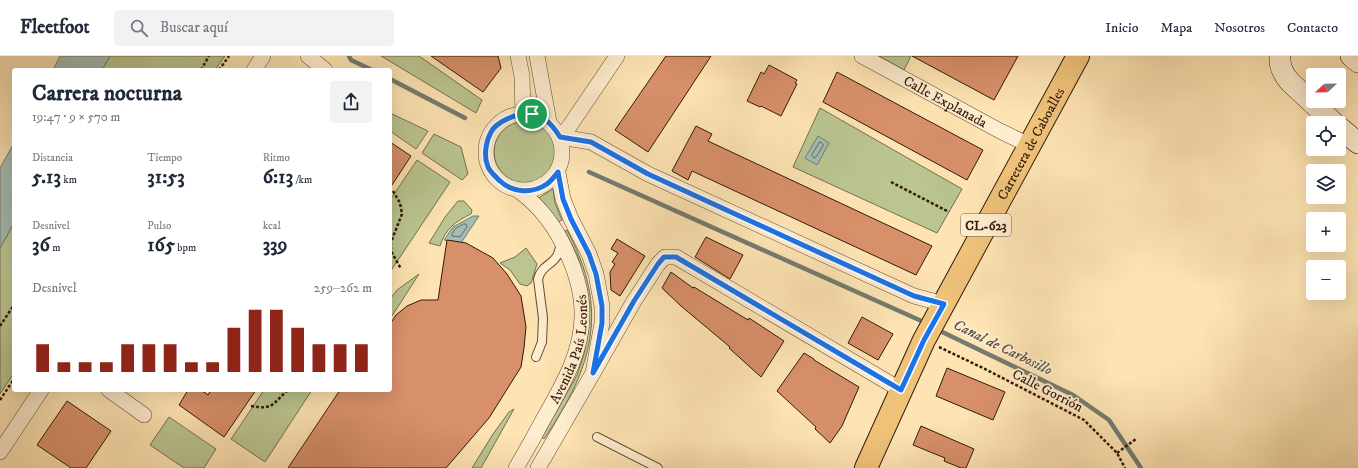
<!DOCTYPE html>
<html lang="es">
<head>
<meta charset="utf-8">
<style>
	:root { --surface:#fff; --page:#f2f2f3; --text:#1f2937; --muted:#747a83; --line:#e0e1e3; --accent:#8f2418 }
	body { margin:0; font-family:"IM FELL DW Pica",serif; background:var(--page); color:var(--text); height:100vh; display:flex; flex-direction:column; font-size:15px; white-space:nowrap }
	* { box-sizing:border-box; margin:0 }
	p { font-size:13px; color:var(--muted) }
	.icon { flex:none; width:22px; height:22px; fill:none; stroke:currentColor; stroke-width:2; stroke-linecap:round; stroke-linejoin:round }
	.map { position:relative; flex:1; overflow:hidden }
	.drawer { position:absolute; left:12px; top:12px; width:380px; height:324px; display:flex; flex-direction:column; background:var(--surface); border-radius:4px; box-shadow:0 4px 16px #0002 }
	.drawer>* { flex:none }
	.needle { width:26px; rotate:248deg }
	.buttons { position:absolute; left:1306px; top:12px; display:grid; gap:8px }
	.buttons a { display:grid; place-items:center; width:40px; height:40px; border-radius:4px; background:var(--surface); box-shadow:0 4px 16px #0002; font-size:20px }
	.pin { position:absolute; display:grid; place-items:center; width:34px; height:34px; color:#fff; margin:-17px; border:2px solid #fff; border-radius:50%; box-shadow:0 1px 4px #0007 }
	.round { display:grid; place-items:center; flex:none; width:42px; height:42px; border-radius:4px; background:var(--page) }
	.head { display:flex; align-items:center; justify-content:space-between; height:68px; padding:0 20px }
	h1 { font-size:22px; font-weight:700; line-height:30px }
	.metrics { display:grid; grid-template-columns:repeat(3,1fr); gap:6px; height:68px; padding:4px 20px }
	.metrics div { display:grid; align-content:center }
	.metrics b { font-size:20px; font-weight:700 }
	.metrics small { font-size:11px; font-weight:400 }
	.metrics p { font-size:11px }
	.chart { height:112px; padding:8px 20px }
	.chart p { display:flex; justify-content:space-between }
	.chart svg { width:100%; height:72px; margin-top:4px; stroke:var(--accent); stroke-width:6 }
	header { display:flex; align-items:center; gap:24px; box-sizing:border-box; height:56px; padding:0 20px; background:var(--surface); border-bottom:1px solid var(--line) }
	header strong { font-size:19px }
	nav { display:flex; gap:22px; margin-inline-start:auto; font-size:14px }
	.search { width:280px; height:36px; background:var(--page); display:flex; align-items:center; gap:10px; box-sizing:border-box; padding:0 14px; border-radius:4px; color:var(--muted); font-size:15px }
	.map>svg:first-child { display:block }
	.green { fill:#bac591; stroke:#766f4d }
	.water { fill:#a2bdb4; stroke:#757b70 }
	.lines { fill:none; stroke-linecap:round; stroke-linejoin:round }
	.shore { stroke:#6a6b5e; stroke-width:1 }
	.stream { stroke:#757b70; stroke-width:4.5 }
	.building { fill:#d8906a; stroke:#321909 }
	.lane-casing { stroke:#654c34; stroke-width:10 }
	.street-casing { stroke:#654c34; stroke-width:16 }
	.secondary-casing { stroke:#321909; stroke-width:22 }
	.primary-casing { stroke:#321909; stroke-width:24 }
	.path { stroke:#321909; stroke-width:2.5; stroke-dasharray:3 2; stroke-linecap:butt }
	.lane { stroke:#feedce; stroke-width:8 }
	.street { stroke:#feedce; stroke-width:15 }
	.secondary { stroke:#feedce; stroke-width:21 }
	.primary { stroke:#efc27a; stroke-width:22 }
	.route-casing { stroke:#fff; stroke-width:8 }
	.route { stroke:#1a73e8; stroke-width:5 }
	.labels { text-anchor:middle; stroke-width:3.5; stroke-linejoin:round; paint-order:stroke }
	.shield { fill:#feedce; stroke:#6f5944; stroke-width:1 }
	.shield-label { font-size:13px; font-weight:bold; fill:#321909 }
	.street-label { font-size:14px; fill:#321909; stroke:#feedce }
	.water-label { font-size:15px; font-style:italic; fill:#595245; stroke:#feedce }
</style>
</head>
<body>
<header>
<strong>Fleetfoot</strong>
<div class="search"><svg class="icon" aria-label="search" viewBox="0 0 24 24"><circle cx="10" cy="10" r="6"/><path d="M15 15l6 6"/></svg>Buscar aquí</div>
<nav><a>Inicio</a><a>Mapa</a><a>Nosotros</a><a>Contacto</a></nav>
</header>
<div class="map">
<svg width="1358" height="412" viewBox="0 0 1358 412">
	<rect width="100%" height="100%" fill="#fee4b3"/>
	<filter id="stains"><feTurbulence type="fractalNoise" baseFrequency=".005" numOctaves="4"/><feColorMatrix values="0 0 0 0 .2 0 0 0 0 .09 0 0 0 0 .02 0 0 0 .5 -.17"/></filter>
	<radialGradient id="worn" r=".72"><stop offset=".6" stop-color="#630" stop-opacity="0"/><stop offset="1" stop-color="#630" stop-opacity=".3"/></radialGradient>
	<g class="green">
		<polygon points="110,0 225,0 215,14 102,14"/>
		<polygon points="381,0 419,0 482,44 476,57"/>
		<polygon points="879,0 911,0 904,14"/>
		<polygon points="820,52 962,133 937,177 793,111"/>
		<polygon points="390,57 428,75 416,93 390,75"/>
		<circle cx="525" cy="96" r="31"/>
		<polygon points="434,78 461,91 468,118 462,124 422,97"/>
		<polygon points="417,104 450,126 390,216 390,144"/>
		<polygon points="553,133 555,147 562,164 558,166 537,143"/>
		<path d="M458,145H464L472,154L471,158C456,165 445,173 440,190L429,187L445,161Z"/>
		<polygon points="14,167 14,317 0,338 0,192"/>
		<path d="M567,174C610,254 593,311 544,383L542,381L577,319L584,298L588,277L585,225L578,201L565,175Z"/>
		<polygon points="526,192 537,208 531,227 527,230 520,228 510,214 500,207 515,201"/>
		<polygon points="419,218 390,263 390,243 397,234"/>
		<polygon points="264,334 312,334 265,406 231,383"/>
		<polygon points="514,353 481,412 472,412 493,378 509,356"/>
		<polygon points="169,361 216,393 204,412 184,412 150,389"/>
	</g>
	<g class="water">
		<polygon points="60,0 110,0 102,14 53,14"/>
		<polygon points="818,80 829,87 817,109 805,102"/>
		<polygon points="14,87 14,167 0,192 0,112"/>
		<polygon points="473,160 479,160 461,187 444,184 453,171"/>
	</g>
	<g class="lines">
		<g class="shore">
			<polygon points="820,86 823,88 823,90 816,101 814,102 812,99"/>
			<polygon points="464,168 466,168 467,171 460,181 452,180 452,178 455,173"/>
		</g>
		<g class="stream">
			<polyline points="349,0 351,4 372,14"/>
			<polyline points="390,23 465,62"/>
			<polyline points="589,116 926,267"/>
			<polyline points="936,273 1073,339 1109,364 1141,412"/>
		</g>
	</g>
	<g class="building">
		<polygon points="431,0 498,0 501,12 483,36"/>
		<polygon points="666,0 711,0 648,96 615,74"/>
		<polygon points="912,0 1018,0 994,44"/>
		<polygon points="769,9 797,24 795,27 797,28 781,60 761,50 760,51 747,45 761,16 764,18"/>
		<polygon points="837,16 983,94 967,124 823,46"/>
		<polygon points="696,70 712,78 708,85 932,190 916,219 692,115 688,124 672,115"/>
		<polygon points="390,86 411,100 390,132"/>
		<polygon points="706,181 743,199 730,223 695,201"/>
		<polygon points="617,183 645,200 620,240 611,234 610,216 615,208 612,206 618,197 611,193"/>
		<polygon points="447,184 466,187 493,202 507,218 521,240 526,271 524,292 521,311 489,362 446,412 288,412 340,334 390,334 390,268 396,259 407,250 421,244 438,244"/>
		<polygon points="671,216 693,232 694,231 748,264 749,262 784,285 761,321 729,292 730,291 681,250 662,232"/>
		<polygon points="862,261 893,278 878,304 848,287"/>
		<polygon points="804,297 814,303 814,304 859,331 842,370 830,387 815,373 816,371 777,335"/>
		<polygon points="947,312 1005,336 993,364 936,340"/>
		<polygon points="188,334 201,334 208,339 211,334 256,334 224,381 179,349"/>
		<polygon points="67,345 111,375 86,412 71,412 37,389"/>
		<polygon points="921,370 974,393 966,412 961,412 944,405 945,402 913,389"/>
	</g>
	<g class="lines">
		<defs>
			<g id="lane">
				<path d="M536,301L542,286L543,262L538,223C542,209 551,210 557,200C559,196 560,191 561,187"/>
				<polyline points="597,381 658,412"/>
			</g>
			<g id="street">
				<polyline points="308,0 325,14"/>
				<polyline points="518,0 522,20 523,58"/>
				<polyline points="537,0 549,66"/>
				<path id="s1" d="M862,0L1000,75L1029,89"/>
				<polyline points="254,14 263,0"/>
				<circle cx="524" cy="96" r="38"/>
				<polyline points="560,81 591,86 648,118 914,240 944,248"/>
				<polyline points="560,81 569,71 617,0"/>
				<polyline points="593,317 634,245 658,208 665,201 676,201 901,334"/>
				<polyline points="109,334 144,359"/>
				<polyline points="0,396 41,334"/>
				<path id="s2" d="M516,412C526,395 535,379 544,362C562,330 583,295 582,257C582,237 576,217 568,199C557,173 541,151 519,135"/>
				<polyline points="538,412 593,317 602,267 602,250 596,218 589,198 571,163 563,143 558,117"/>
			</g>
			<g id="secondary">
				<path d="M1280,0C1279,10 1283,18 1290,26L1334,67"/>
				<polyline points="1351,0 1358,6"/>
				<polyline points="1339,71 1358,87"/>
			</g>
			<g id="primary">
				<path id="s3" d="M866,412L924,284L1078,0"/>
			</g>
		</defs>
		<use href="#lane" class="lane-casing"/>
		<use href="#street" class="street-casing"/>
		<use href="#secondary" class="secondary-casing"/>
		<use href="#primary" class="primary-casing"/>
		<g class="path">
			<polyline points="201,14 209,0"/>
			<polyline points="219,14 229,0"/>
			<polyline points="891,126 949,156"/>
			<polyline points="393,135 400,147 402,158 391,186 391,195 401,213"/>
			<polyline points="0,270 14,249"/>
			<polyline points="939,291 985,313 1084,364 1117,397 1125,412"/>
			<polyline points="0,344 14,323"/>
			<path d="M251,350C274,354 272,348 288,334"/>
			<polyline points="1117,397 1136,383"/>
		</g>
		<use href="#lane" class="lane"/>
		<use href="#street" class="street"/>
		<use href="#secondary" class="secondary"/>
		<use href="#primary" class="primary"/>
	</g>
	<g class="lines">
		<defs>
			<path id="route" d="M523,58C542,58 550,65 560,81L591,86L648,118L914,240L944,248L924,284L901,334L676,201H664L658,208L634,245L593,317L602,267V250L596,218L589,198L571,163L563,143L558,116C555,120 551,125 547,128C532,138 513,137 500,125C496,121 490,116 488,111C483,100 486,83 493,73C500,65 513,60 523,58Z"/>
		</defs>
		<use href="#route" class="route-casing"/>
		<use href="#route" class="route"/>
	</g>
	<g class="labels">
		<rect class="shield" x="961" y="158" width="50" height="22" rx="3"/>
		<g class="shield-label">
			<text x="986" y="174">CL-623</text>
		</g>
		<g class="street-label">
			<text dy="5" stroke="none"><textPath href="#s1" startOffset="95">Calle Explanada</textPath></text>
			<text dy="5" stroke="none"><textPath href="#s3" startOffset="364">Carretera de Caboalles</textPath></text>
			<text dy="5" stroke="none"><textPath href="#s2" startOffset="132">Avenida País Leonés</textPath></text>
			<text transform="translate(1048 334) rotate(27)" y="5">Calle Gorrión</text>
		</g>
		<g class="water-label">
			<text transform="translate(1003 291) rotate(26)" y="5">Canal de Carbosillo</text>
		</g>
	</g>
	<rect width="100%" height="100%" filter="url(#stains)"/>
	<rect width="100%" height="100%" fill="url(#worn)"/>
</svg>
<div class="buttons">
<a><svg class="needle" viewBox="-14 -14 28 28"><path d="M0-13l5 13h-10z" fill="#e53935"/><path d="M0 13l5-13h-10z" fill="#747a83"/></svg></a>
<a><svg class="icon" aria-label="locate" viewBox="0 0 24 24"><circle cx="12" cy="12" r="6"/><path d="M12 2v4M12 18v4M2 12h4M18 12h4"/></svg></a>
<a><svg class="icon" aria-label="layers" viewBox="0 0 24 24"><path d="M12 4l9 5-9 5-9-5zM3 14l9 5 9-5"/></svg></a>
<a>+</a>
<a>−</a>
</div>
<div class="pin" style="left:532px;top:58px;background:#1e9e55"><svg class="icon" aria-label="arrive" viewBox="0 0 24 24"><path d="M6 21V4h12l-3 4 3 4H6"/></svg></div>
<section class="drawer">
<div class="head"><div><h1>Carrera nocturna</h1><p>19:47 · 9 × 570 m</p></div><a class="round"><svg class="icon" aria-label="share" viewBox="0 0 24 24"><path d="M12 15V3M7 8l5-5 5 5M5 13v7h14v-7"/></svg></a></div>
<div class="metrics">
<div><p>Distancia</p><b>5.13<small> km</small></b></div>
<div><p>Tiempo</p><b>31:53</b></div>
<div><p>Ritmo</p><b>6:13<small> /km</small></b></div>
</div>
<div class="metrics">
<div><p>Desnivel</p><b>36<small> m</small></b></div>
<div><p>Pulso</p><b>165<small> bpm</small></b></div>
<div><p>kcal</p><b>339</b></div>
</div>
<div class="chart"><p><span>Desnivel</span>259–262 m</p>
<svg viewBox="0 0 160 44" preserveAspectRatio="none"><path d="M5 44V27M15 44V38M25 44V38M35 44V38M45 44V27M55 44V27M65 44V27M75 44V38M85 44V38M95 44V17M105 44V6M115 44V6M125 44V17M135 44V27M145 44V27M155 44V27"/></svg>
</div>
</section>
</div>
</body>
</html>
